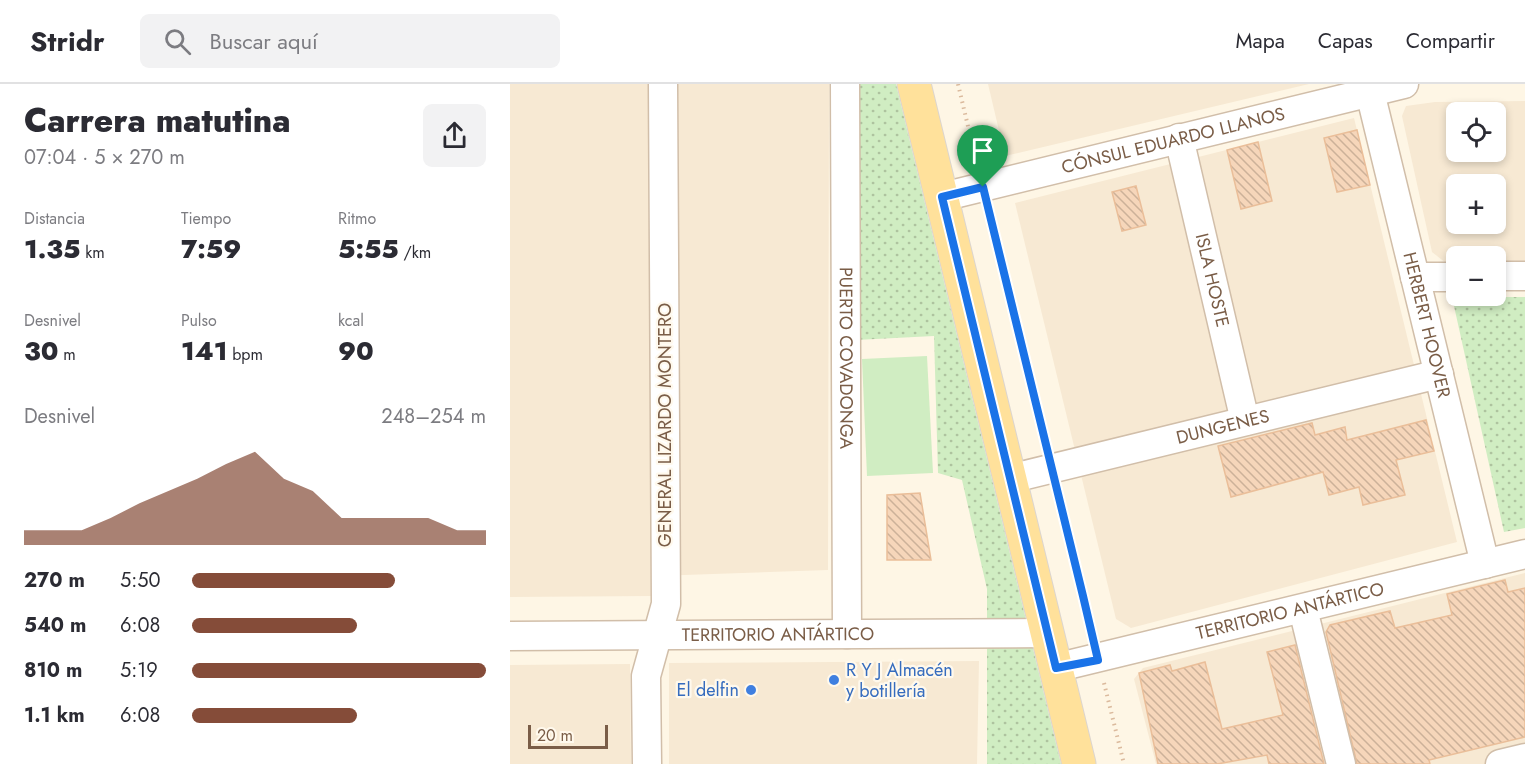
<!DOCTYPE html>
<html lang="es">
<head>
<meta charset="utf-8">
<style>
	:root { --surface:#fff; --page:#f2f2f3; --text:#2b2b33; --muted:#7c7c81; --line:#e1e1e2; --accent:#854c39 }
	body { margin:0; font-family:Jost,sans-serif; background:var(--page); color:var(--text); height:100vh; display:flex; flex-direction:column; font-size:22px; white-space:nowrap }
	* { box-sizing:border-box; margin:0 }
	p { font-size:20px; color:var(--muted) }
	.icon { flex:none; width:33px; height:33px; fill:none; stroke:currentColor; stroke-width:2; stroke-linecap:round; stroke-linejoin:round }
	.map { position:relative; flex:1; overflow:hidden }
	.drawer { display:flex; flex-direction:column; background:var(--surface); width:510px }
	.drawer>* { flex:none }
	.tools { position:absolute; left:936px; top:18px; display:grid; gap:12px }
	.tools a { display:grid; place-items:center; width:60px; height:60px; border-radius:9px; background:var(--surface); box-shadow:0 3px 9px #0003; font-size:30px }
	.scale { position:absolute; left:18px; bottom:15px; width:80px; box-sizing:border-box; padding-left:6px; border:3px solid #7a5d47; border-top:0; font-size:16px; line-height:21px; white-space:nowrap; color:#7a5d47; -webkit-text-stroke:4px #fff9ed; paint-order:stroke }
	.pin { position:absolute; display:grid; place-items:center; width:51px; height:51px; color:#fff; margin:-62px -26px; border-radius:50% 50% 50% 0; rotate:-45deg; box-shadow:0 0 6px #0007 }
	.pin .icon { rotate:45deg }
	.round { display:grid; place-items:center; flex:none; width:63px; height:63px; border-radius:9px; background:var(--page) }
	.overview { display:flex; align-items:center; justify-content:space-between; height:102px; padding:0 24px }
	h1 { font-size:33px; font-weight:800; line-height:45px }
	.figures { display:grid; grid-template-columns:repeat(3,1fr); gap:9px; height:102px; padding:6px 24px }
	.figures div { display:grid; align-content:center }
	.figures b { font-size:26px; font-weight:800 }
	.figures small { font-size:16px; font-weight:400 }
	.figures p { font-size:16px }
	.chart { height:168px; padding:12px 24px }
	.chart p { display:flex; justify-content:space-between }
	.chart svg { width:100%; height:108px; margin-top:6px; fill:var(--accent); opacity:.7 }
	ul { padding:0 24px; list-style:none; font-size:20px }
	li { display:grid; grid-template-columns:96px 72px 1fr; align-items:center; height:45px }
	li i { height:15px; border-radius:8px; background:var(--accent) }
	header { display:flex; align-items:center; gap:36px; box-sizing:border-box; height:84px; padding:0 30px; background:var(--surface); border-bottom:2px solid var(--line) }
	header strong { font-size:28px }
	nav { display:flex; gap:33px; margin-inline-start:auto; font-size:21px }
	.search { width:420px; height:54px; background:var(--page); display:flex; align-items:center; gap:15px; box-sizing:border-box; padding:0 21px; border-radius:9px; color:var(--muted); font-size:22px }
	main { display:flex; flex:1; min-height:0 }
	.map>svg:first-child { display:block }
	.residential { fill:#f7e9d3; fill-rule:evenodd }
	.grass { fill:url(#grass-dots) }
	.garden { fill:#d0edc2 }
	.building { fill:url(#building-back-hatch); stroke:#eabe99; stroke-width:1.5 }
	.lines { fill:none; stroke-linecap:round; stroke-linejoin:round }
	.minor-casing { stroke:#d1bea9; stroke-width:31 }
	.major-casing { stroke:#dcd5cf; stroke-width:35 }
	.path { stroke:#dbba9d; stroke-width:4; stroke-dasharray:1.5 4.5; stroke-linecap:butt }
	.minor { stroke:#fff; stroke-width:28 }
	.major { stroke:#ffe19b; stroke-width:33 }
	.route-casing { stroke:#fff; stroke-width:12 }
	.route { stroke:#1a73e8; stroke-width:8 }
	.shop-dot { fill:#3f7fe0; stroke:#fff9ed; stroke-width:2 }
	.labels { text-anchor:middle; stroke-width:4.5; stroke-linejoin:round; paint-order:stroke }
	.street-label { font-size:18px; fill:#7a5d47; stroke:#fff9ed }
	.shop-label { font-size:18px; fill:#366cbe; stroke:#fff9ed; text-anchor:start }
</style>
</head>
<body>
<header>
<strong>Stridr</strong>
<div class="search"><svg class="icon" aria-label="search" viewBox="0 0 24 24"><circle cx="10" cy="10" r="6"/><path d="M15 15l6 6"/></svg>Buscar aquí</div>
<nav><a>Mapa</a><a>Capas</a><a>Compartir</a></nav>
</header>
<main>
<section class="drawer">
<div class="overview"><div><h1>Carrera matutina</h1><p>07:04 · 5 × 270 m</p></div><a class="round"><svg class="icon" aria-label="share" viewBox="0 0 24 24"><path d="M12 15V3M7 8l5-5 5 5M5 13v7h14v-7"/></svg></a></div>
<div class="figures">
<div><p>Distancia</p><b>1.35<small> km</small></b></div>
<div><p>Tiempo</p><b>7:59</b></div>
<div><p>Ritmo</p><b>5:55<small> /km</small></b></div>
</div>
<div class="figures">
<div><p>Desnivel</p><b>30<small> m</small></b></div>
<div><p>Pulso</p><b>141<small> bpm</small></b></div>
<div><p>kcal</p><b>90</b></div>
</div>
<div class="chart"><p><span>Desnivel</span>248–254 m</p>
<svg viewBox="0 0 160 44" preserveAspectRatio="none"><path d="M0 44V38L10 38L20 38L30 33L40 27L50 22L60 17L70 11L80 6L90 17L100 22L110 33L120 33L130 33L140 33L150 38L160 38V44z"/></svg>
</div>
<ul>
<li><b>270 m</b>5:50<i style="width:69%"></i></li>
<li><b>540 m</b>6:08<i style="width:56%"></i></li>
<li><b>810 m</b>5:19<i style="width:100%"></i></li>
<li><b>1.1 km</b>6:08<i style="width:56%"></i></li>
</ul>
</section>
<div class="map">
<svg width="1015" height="680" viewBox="0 0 1015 680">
	<defs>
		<pattern id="grass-dots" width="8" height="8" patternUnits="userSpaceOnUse" patternTransform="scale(1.5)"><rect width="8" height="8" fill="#d0edc2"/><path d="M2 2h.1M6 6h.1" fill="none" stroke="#aec39f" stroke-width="1.8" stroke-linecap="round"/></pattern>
		<pattern id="building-back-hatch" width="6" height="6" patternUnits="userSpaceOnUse" patternTransform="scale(1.5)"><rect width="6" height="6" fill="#f6d6ba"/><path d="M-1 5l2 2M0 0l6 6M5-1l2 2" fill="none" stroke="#ccb199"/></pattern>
	</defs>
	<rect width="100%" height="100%" fill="#fef6e5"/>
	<g class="residential">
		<polygon points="0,0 319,0 318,486 145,492 143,512 0,513"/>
		<polygon points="478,0 799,0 495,72"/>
		<path d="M1015,17V178H986V172H946V179H936L922,168L892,32L896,22L925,18ZM946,28H986V68H946ZM946,100H986V140H946Z"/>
		<polygon points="844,34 947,458 621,544 606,535 505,119"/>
		<polygon points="1015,489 1015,680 646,680 624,595 633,584"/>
		<polygon points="469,577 467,680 159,680 159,579"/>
		<polygon points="120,580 121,680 0,680 0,581"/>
	</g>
	<g class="grass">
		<polygon points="348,0 386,0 551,680 477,680 477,505 452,396 428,389 424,252 346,256"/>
		<polygon points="942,213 1015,213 1015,444 994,448"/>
	</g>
	<polygon class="garden" points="417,272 423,389 357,392 352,275"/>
	<g class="building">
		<polygon points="847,46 860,101 827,108 814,54"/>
		<polygon points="748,58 762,117 731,125 717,66"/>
		<polygon points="626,102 636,141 612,147 602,108"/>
		<polygon points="916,336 924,367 886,376 895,411 853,421 849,403 819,411 813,388 721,413 708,362 802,339 805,351 835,343 837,356"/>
		<polygon points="410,409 421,476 377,476 377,411"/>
		<polygon points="995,496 998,508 1015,504 1015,653 919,676 920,680 847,680 816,548 820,541 880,527 885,544 942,531 937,510"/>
		<polygon points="785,561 814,680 759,680 757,671 707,680 648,680 629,589 660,581 662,587 695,578 712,645 773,631 757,568"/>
	</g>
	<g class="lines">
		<defs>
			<g id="minor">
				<path id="s1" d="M335,0L337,550"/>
				<path id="s2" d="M858,0L975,480"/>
				<path id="s3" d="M669,54L735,337"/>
				<path id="s4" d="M432,113L894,0"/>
				<polyline points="986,192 1015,192"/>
				<polyline points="905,193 946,193"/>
				<path id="s5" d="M499,395L929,290"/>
				<polyline points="793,525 831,680"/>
				<path id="s6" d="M0,552L537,549"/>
				<path id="s7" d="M545,584L1015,470"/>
				<polyline points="137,680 136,592 156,520 153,0"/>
				<polyline points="990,680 1015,674"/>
			</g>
			<polyline id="major" points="404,0 569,680"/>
		</defs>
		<use href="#minor" class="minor-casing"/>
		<use href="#major" class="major-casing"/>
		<g class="path">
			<polyline points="448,0 466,76"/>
			<polyline points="479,130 535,359"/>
			<polyline points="548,410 581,548"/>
			<polyline points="594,599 614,680"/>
		</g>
		<use href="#minor" class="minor"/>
		<use href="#major" class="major"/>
	</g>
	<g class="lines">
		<defs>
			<polygon id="route" points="473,103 573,512 588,576 546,584 432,113"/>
		</defs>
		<use href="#route" class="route-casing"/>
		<use href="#route" class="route"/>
	</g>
	<g class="shop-dot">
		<circle cx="324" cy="596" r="6"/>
		<circle cx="241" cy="606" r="6"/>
	</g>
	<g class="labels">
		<g class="street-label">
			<text dy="6" stroke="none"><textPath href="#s4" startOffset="238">CÓNSUL EDUARDO LLANOS</textPath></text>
			<text dy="6" stroke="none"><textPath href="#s3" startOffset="146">ISLA HOSTE</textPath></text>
			<text dy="6" stroke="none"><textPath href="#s2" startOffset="248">HERBERT HOOVER</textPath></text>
			<text dy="6" stroke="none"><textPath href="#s1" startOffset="274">PUERTO COVADONGA</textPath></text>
			<text transform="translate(155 341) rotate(-90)" y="6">GENERAL LIZARDO MONTERO</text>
			<text dy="6" stroke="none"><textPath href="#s5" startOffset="220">DUNGENES</textPath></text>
			<text dy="6" stroke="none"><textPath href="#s7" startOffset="242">TERRITORIO ANTÁRTICO</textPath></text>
			<text dy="6" stroke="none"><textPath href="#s6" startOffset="268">TERRITORIO ANTÁRTICO</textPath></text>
		</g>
		<g class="shop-label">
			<text x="336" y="592">R Y J Almacén<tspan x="336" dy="21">y botillería</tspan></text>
			<text x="229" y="612" text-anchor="end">El delfin</text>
		</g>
	</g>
</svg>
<div class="tools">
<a><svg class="icon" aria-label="locate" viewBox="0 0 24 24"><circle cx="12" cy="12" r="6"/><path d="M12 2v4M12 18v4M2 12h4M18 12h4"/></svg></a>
<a>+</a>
<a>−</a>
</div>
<div class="scale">20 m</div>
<div class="pin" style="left:473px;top:103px;background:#1e9e55"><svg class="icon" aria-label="arrive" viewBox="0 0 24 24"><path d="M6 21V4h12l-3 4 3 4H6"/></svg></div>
</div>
</main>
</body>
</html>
